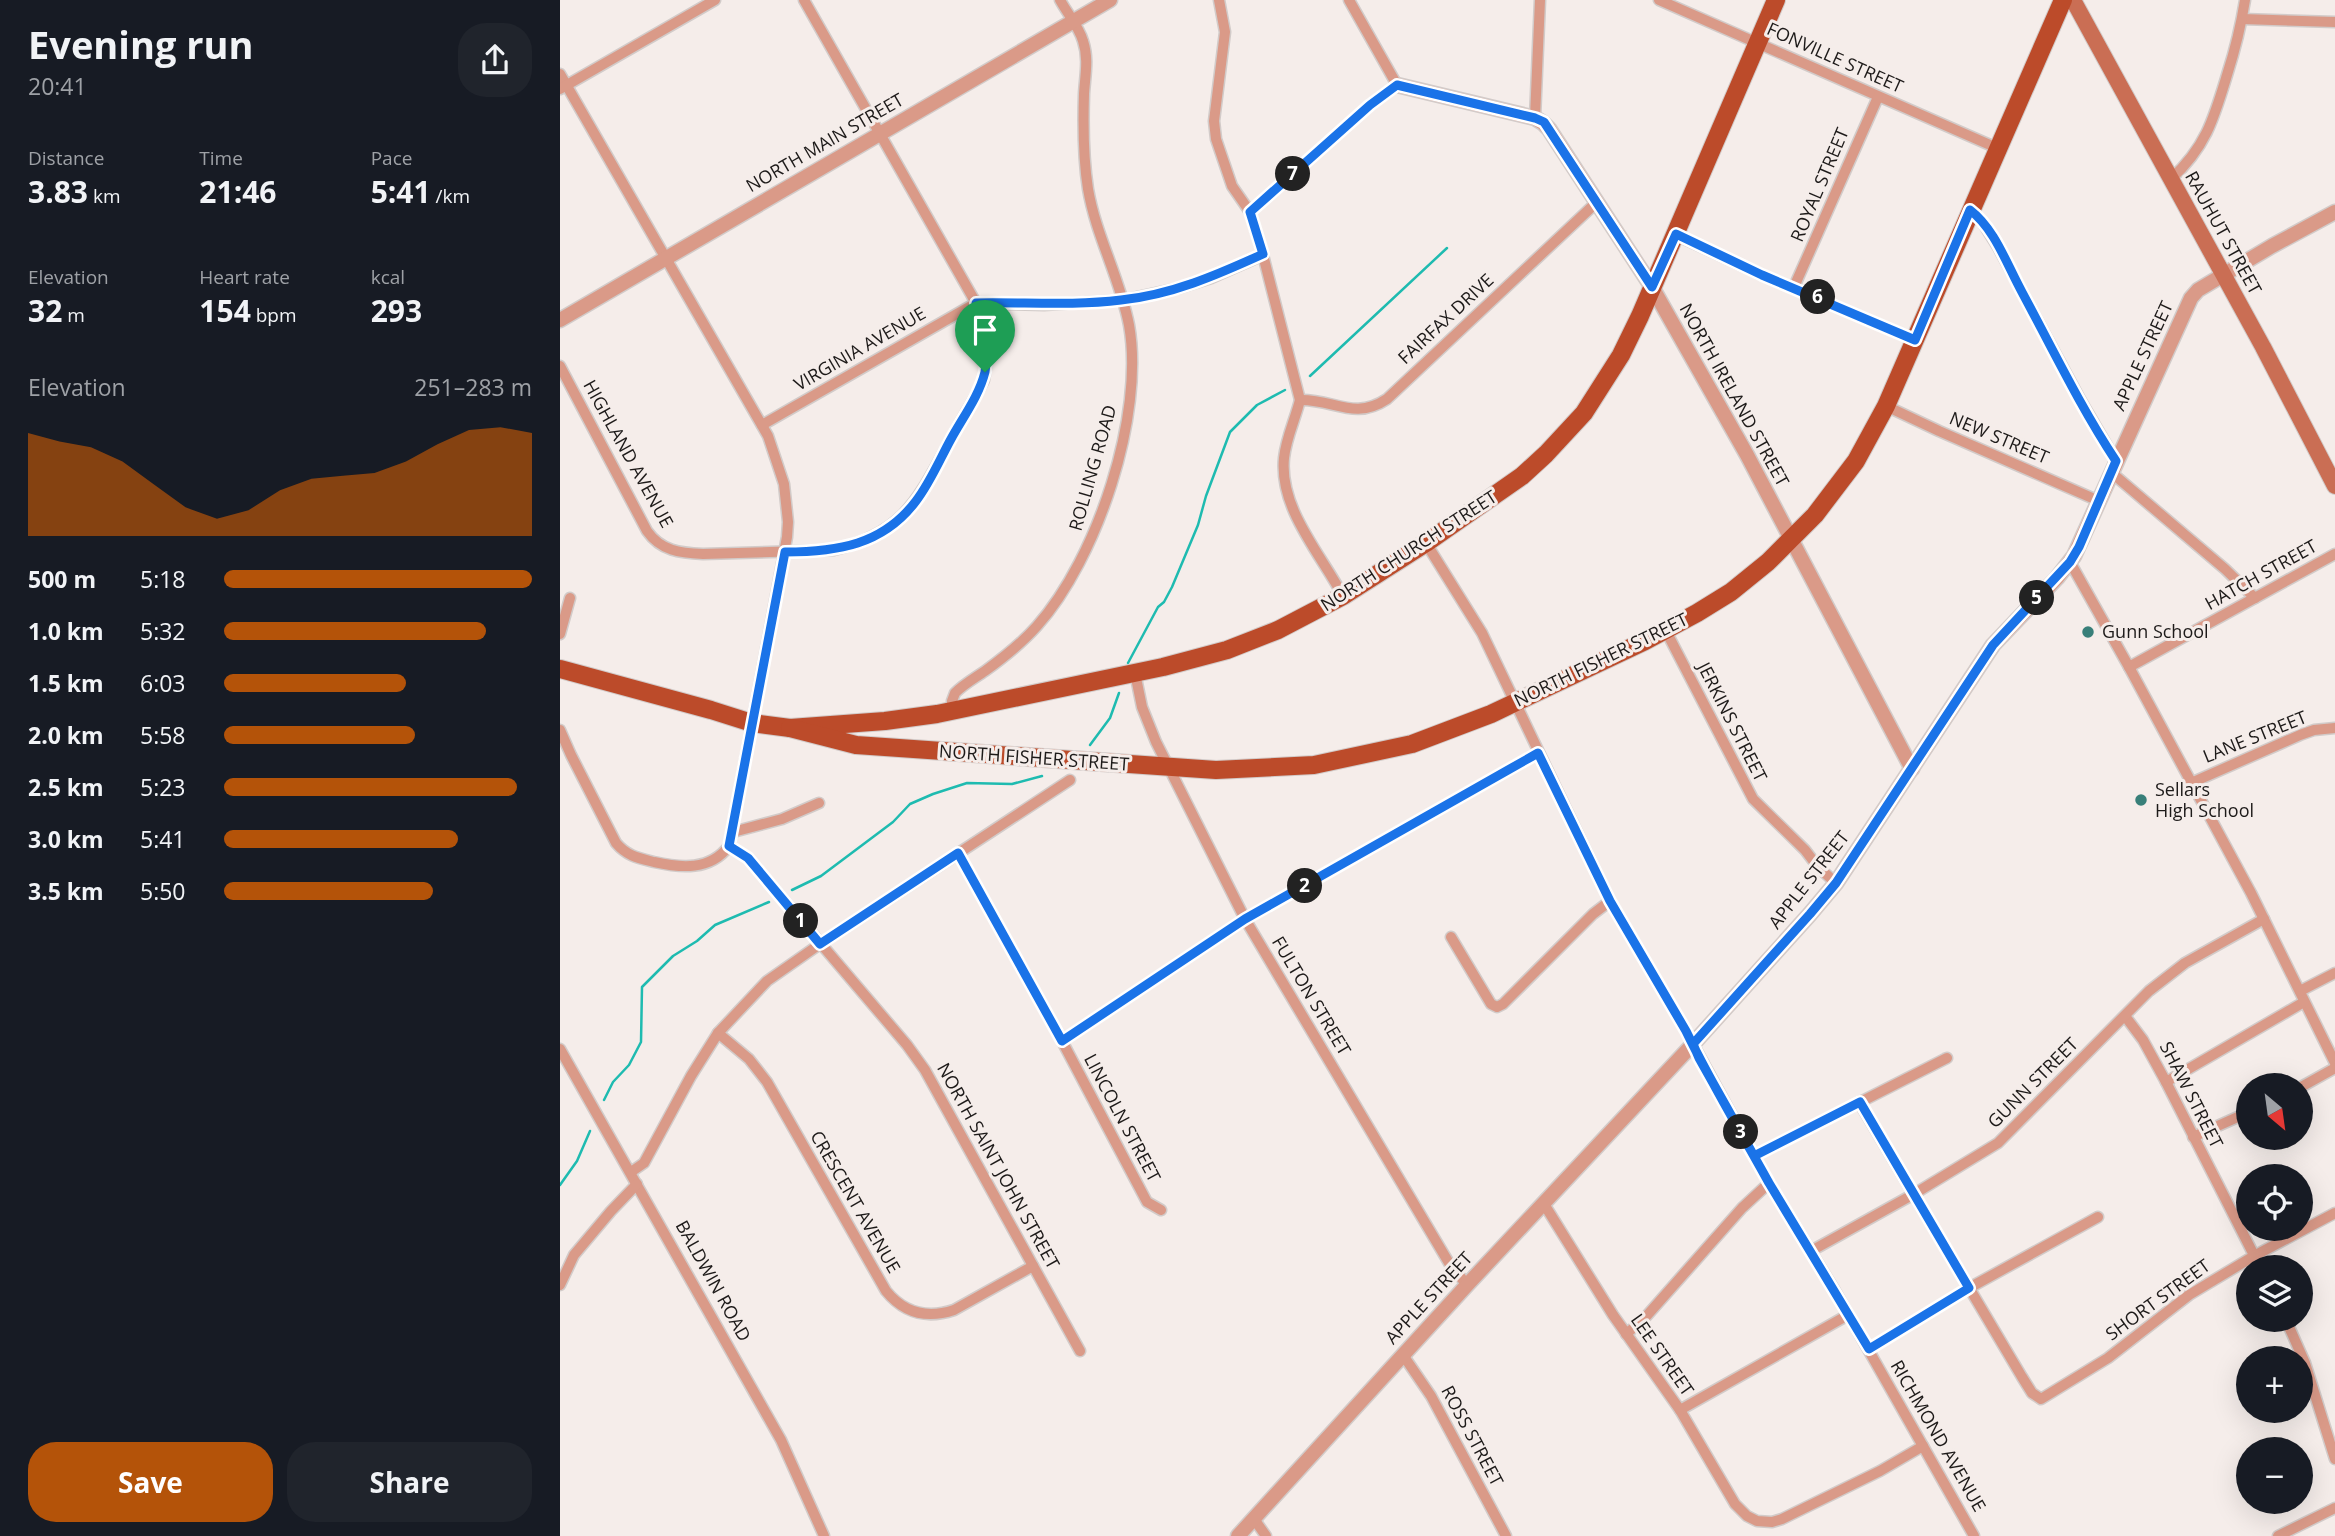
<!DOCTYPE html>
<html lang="en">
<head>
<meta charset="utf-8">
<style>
	:root { --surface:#171b24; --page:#20242c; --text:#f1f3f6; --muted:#9ea1a6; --accent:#b45309 }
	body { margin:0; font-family:"Open Sans",sans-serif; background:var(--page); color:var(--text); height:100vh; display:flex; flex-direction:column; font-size:26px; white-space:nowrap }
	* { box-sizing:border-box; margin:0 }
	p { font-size:23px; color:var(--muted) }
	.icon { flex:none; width:38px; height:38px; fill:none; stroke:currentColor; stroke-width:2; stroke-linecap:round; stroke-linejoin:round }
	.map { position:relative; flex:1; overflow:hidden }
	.side { display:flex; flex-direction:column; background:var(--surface); width:560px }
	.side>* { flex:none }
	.needle { width:46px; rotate:151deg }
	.controls { position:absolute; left:1676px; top:1073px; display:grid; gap:14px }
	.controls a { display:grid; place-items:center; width:77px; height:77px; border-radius:50%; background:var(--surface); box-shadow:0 7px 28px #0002; font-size:35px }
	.pin { position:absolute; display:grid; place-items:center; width:60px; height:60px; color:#fff; margin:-72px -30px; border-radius:50% 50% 50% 0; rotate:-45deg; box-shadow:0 0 7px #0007 }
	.pin .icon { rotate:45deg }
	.km { position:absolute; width:35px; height:35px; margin:-18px; border-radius:50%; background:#222; color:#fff; font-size:19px; line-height:35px; text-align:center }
	.round { display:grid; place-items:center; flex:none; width:74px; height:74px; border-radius:28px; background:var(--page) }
	.headline { display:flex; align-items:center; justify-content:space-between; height:119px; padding:0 28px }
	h1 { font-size:38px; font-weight:700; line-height:52px }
	.figures { display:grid; grid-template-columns:repeat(3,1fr); gap:10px; height:119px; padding:7px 28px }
	.figures div { display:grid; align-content:center }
	.figures b { font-size:30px; font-weight:700 }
	.figures small { font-size:19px; font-weight:400 }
	.figures p { font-size:19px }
	.chart { height:196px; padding:14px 28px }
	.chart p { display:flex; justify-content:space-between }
	.chart svg { width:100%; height:126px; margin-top:7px; fill:var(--accent); opacity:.7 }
	.action { display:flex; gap:14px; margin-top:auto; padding:14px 28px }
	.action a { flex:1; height:80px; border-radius:28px; background:var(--accent); color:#fff; font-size:28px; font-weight:700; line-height:80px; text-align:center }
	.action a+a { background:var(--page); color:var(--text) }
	ul { padding:0 28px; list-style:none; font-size:23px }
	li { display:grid; grid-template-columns:112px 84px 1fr; align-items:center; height:52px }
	li i { height:18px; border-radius:9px; background:var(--accent) }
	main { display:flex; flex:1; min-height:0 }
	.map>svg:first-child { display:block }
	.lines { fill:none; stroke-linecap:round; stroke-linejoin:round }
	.stream { stroke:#1ebbb0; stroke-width:2.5 }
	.minor-casing { stroke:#d2cbc9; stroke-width:13 }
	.tertiary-casing { stroke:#d2cbc9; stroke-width:17 }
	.secondary-casing { stroke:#d2cbc9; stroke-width:18 }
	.primary-casing { stroke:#d2cbc9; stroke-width:20 }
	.minor { stroke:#da9a88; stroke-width:10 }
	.tertiary { stroke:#da9a88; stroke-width:14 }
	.secondary { stroke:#ca6e54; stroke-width:16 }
	.primary { stroke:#bc4b2a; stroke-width:18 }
	.route-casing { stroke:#fff; stroke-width:14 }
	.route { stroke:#1a73e8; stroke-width:9 }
	.poi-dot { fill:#387f79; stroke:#f5edea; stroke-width:2.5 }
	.labels { text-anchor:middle; stroke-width:6; stroke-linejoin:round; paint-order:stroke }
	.street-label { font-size:18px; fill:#1d1a19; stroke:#f5edea }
	.poi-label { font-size:18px; fill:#1d1a19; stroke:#f5edea; text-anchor:start }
</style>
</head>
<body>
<main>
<section class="side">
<div class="headline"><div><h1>Evening run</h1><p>20:41</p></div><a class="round"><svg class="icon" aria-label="share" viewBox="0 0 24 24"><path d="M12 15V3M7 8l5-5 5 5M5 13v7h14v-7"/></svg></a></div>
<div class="figures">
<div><p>Distance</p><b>3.83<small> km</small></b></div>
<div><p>Time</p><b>21:46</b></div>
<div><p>Pace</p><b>5:41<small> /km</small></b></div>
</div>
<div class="figures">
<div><p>Elevation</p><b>32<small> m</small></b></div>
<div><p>Heart rate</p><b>154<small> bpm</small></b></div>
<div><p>kcal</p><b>293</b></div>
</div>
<div class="chart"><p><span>Elevation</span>251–283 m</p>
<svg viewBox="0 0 160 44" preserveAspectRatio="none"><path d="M0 44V8L10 11L20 13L30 18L40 26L50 34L60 38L70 35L80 28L90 24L100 23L110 22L120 18L130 12L140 7L150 6L160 8V44z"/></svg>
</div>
<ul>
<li><b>500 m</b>5:18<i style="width:100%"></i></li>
<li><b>1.0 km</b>5:32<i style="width:85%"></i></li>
<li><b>1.5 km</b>6:03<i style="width:59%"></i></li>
<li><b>2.0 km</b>5:58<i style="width:62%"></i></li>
<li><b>2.5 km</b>5:23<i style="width:95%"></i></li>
<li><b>3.0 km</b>5:41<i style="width:76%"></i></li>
<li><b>3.5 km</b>5:50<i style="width:68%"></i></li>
</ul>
<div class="action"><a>Save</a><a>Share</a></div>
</section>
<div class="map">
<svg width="1775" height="1536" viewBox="0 0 1775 1536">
	<rect width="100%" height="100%" fill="#f5edea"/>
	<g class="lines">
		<g class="stream">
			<polyline points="750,376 887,248"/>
			<polyline points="568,663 598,607 604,602 612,587 638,525 646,496 670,432 697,405 725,390"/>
			<polyline points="530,745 550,718 559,693"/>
			<polyline points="232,890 261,876 333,822 350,804 373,794 407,783 452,784 482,776"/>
			<polyline points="44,1100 53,1082 69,1065 81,1042 82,987 113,956 137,941 155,925 209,902"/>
			<polyline points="0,1185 17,1161 30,1131"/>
		</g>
		<defs>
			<g id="minor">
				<path d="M659,0L665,32L654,121L656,139L672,186L690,212L703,255L740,400C735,420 726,438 724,458C719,508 760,553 783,596"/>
				<polyline points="1099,0 1437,148"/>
				<polyline points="1682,19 1775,22"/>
				<path d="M0,74L208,436L224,484L228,522L227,537L169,846C150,871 121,868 94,862C78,858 67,856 56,843L11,755L0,730"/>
				<polyline points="0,89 155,0"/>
				<polyline points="975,118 980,0"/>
				<path d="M1611,179C1646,147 1654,118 1667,75C1675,50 1681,26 1685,0"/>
				<polyline points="1411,210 1423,223 1438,247 1521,401 1556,461"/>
				<polyline points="690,212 810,105 837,85 789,0"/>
				<polyline points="1116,235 1202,275 1355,340"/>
				<polyline points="1234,287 1318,97"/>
				<path d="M0,366L87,531C101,551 120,553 143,554L274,550C342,533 356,503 387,446C399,423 413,402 424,380C430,352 427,329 416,303L244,0"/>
				<path d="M740,400C774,399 794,421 827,399L1037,202"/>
				<polyline points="1326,406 1379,431 1539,501"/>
				<polyline points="202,425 416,303 484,305 563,300 619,288 651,278 703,255"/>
				<polyline points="1552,473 1665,569 1695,598"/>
				<polyline points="866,543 922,633 1050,901 1126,1031 1209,1183 1275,1291 1414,1536"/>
				<polyline points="1510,562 1569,667 1691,893 1775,1063"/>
				<polyline points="1106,631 1193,799 1245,850 1258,867 1276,883"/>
				<polyline points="0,634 10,598"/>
				<polyline points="1569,667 1775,554"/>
				<polyline points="575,673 582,707 596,742 685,919 889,1263 907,1285"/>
				<path d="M392,711V701L395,693C404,684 415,678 425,671C443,658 462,643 477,626C537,559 585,415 569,325C560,278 536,236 528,189C523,157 523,125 524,94C525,76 529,59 523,41C519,27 507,13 500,0"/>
				<polyline points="1631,783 1740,735 1754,730 1775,728"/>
				<polyline points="173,832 222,819 259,803"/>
				<polyline points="169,846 188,858 347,1045 365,1070 520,1351"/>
				<polyline points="398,853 502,1041 587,1202 601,1210"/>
				<polyline points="891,937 931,1004 937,1007 943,1004 1033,914 1050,901"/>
				<polyline points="1740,991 1775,973"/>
				<polyline points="1565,1016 1583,1040 1606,1082 1700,1267"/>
				<path d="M158,1033L189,1059L207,1082L326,1291C344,1313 367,1319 394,1310L473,1266"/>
				<polyline points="502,1041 685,919 978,753"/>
				<polyline points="0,1049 221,1440 264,1536"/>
				<polyline points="1606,1082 1744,1002"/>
				<polyline points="1741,1087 1775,1068"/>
				<polyline points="1299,1102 1462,1377 1472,1393 1481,1399 1548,1358 1629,1295 1694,1256 1775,1213"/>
				<polyline points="1633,1137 1689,1112"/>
				<polyline points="1194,1156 1387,1058"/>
				<polyline points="71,1172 84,1163 131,1076 158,1033 207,981 260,944 510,780"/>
				<polyline points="984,1204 1053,1315 1120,1410 1175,1504 1187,1516 1197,1521 1212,1522 1222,1519 1320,1471 1363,1446"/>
				<polyline points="1251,1251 1354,1194 1438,1143 1589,991 1625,963 1704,919"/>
				<polyline points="0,1285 14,1255 51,1211 77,1184"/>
				<polyline points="1726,1320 1745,1363 1775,1459"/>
				<polyline points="1066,1334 1083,1320 1182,1208 1209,1183"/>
				<polyline points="1309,1349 1409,1288 1538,1217"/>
				<polyline points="843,1355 871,1396 946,1536"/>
				<polyline points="1120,1410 1288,1315"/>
				<polyline points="694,1519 706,1536"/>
				<polyline points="1718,1536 1775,1508"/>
			</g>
			<g id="tertiary">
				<polyline points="837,85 975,118 983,123 989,129 1092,287 1187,455 1352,769"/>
				<polyline points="0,320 550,0"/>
				<polyline points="678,1536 907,1285 1133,1044 1250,914 1276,883 1433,645 1497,578 1514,556 1631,298 1638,290 1712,246 1775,212"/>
			</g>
			<polyline id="secondary" points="1513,0 1703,347 1775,486"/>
			<g id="primary">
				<polyline points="0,669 151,710 192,723 230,728 325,721 377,714 603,667 667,650 718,630 783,596 866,543 962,476 986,454 1024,413 1061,355 1080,316 1216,0"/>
				<polyline points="230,728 296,745 656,770 754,765 852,744 931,714 1085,641 1137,613 1171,592 1208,562 1255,515 1296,461 1326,406 1503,0"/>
			</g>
		</defs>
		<use href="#minor" class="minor-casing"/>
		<use href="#tertiary" class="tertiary-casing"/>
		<use href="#secondary" class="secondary-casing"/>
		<use href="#primary" class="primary-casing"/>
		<use href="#minor" class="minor"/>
		<use href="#tertiary" class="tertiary"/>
		<use href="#secondary" class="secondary"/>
		<use href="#primary" class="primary"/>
	</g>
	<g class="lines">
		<defs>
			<path id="route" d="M425,372C419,396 403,417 391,439C380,459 370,483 356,501C323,545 277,552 225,552L169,846L188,858L260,944L398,853L502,1041L685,919L978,753L1050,901L1126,1031C1151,1083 1181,1132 1209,1183L1309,1349L1409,1288L1300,1102L1194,1156L1139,1058L1133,1044L1250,914L1276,883L1433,645L1510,562L1519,547L1556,461C1521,408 1492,348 1462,292C1447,265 1435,229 1410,210L1355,340L1202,275L1116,234L1092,287L984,122L975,118L837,85L810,105L690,212L703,254C657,275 611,295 561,300C512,306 465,302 416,303C426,326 429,347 425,372"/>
		</defs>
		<use href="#route" class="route-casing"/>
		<use href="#route" class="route"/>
	</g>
	<g class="poi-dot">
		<circle cx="1528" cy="632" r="7"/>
		<circle cx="1581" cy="800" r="7"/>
	</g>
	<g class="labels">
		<g class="street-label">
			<text transform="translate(1275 58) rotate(24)" y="6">FONVILLE STREET</text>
			<text transform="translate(265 143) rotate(-30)" y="6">NORTH MAIN STREET</text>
			<text transform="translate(1260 185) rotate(-67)" y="6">ROYAL STREET</text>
			<text transform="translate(1663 233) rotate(61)" y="6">RAUHUT STREET</text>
			<text transform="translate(886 319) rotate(-43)" y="6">FAIRFAX DRIVE</text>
			<text transform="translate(300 349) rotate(-30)" y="6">VIRGINIA AVENUE</text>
			<text transform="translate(1583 356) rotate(-65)" y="6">APPLE STREET</text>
			<text transform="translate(1174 395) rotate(61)" y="6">NORTH IRELAND STREET</text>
			<text transform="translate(1439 438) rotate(23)" y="6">NEW STREET</text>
			<text transform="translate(68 454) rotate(61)" y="6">HIGHLAND AVENUE</text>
			<text transform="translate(533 468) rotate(-74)" y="6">ROLLING ROAD</text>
			<text transform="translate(849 551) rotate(-33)" y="6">NORTH CHURCH STREET</text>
			<text transform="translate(1701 575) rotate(-29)" y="6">HATCH STREET</text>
			<text transform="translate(1041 660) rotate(-26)" y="6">NORTH FISHER STREET</text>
			<text transform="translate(1172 722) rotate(63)" y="6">JERKINS STREET</text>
			<text transform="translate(1695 737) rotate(-22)" y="6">LANE STREET</text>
			<text transform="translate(474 758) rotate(4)" y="6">NORTH FISHER STREET</text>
			<text transform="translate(1249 880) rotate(-52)" y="6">APPLE STREET</text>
			<text transform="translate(751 996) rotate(59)" y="6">FULTON STREET</text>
			<text transform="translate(1473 1083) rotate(-45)" y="6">GUNN STREET</text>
			<text transform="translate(1631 1095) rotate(63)" y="6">SHAW STREET</text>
			<text transform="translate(562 1118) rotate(62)" y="6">LINCOLN STREET</text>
			<text transform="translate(438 1166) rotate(61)" y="6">NORTH SAINT JOHN STREET</text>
			<text transform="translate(295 1202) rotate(60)" y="6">CRESCENT AVENUE</text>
			<text transform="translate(153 1281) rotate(61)" y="6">BALDWIN ROAD</text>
			<text transform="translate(869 1298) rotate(-47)" y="6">APPLE STREET</text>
			<text transform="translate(1598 1300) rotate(-36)" y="6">SHORT STREET</text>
			<text transform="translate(1102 1355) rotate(55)" y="6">LEE STREET</text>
			<text transform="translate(912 1436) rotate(62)" y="6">ROSS STREET</text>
			<text transform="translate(1378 1436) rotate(60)" y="6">RICHMOND AVENUE</text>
		</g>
		<g class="poi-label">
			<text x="1542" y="638">Gunn School</text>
			<text x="1595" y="796">Sellars<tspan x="1595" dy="21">High School</tspan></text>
		</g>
	</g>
</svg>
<div class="controls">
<a><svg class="needle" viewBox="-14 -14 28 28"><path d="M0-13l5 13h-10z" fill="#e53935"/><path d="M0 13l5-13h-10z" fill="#9ea1a6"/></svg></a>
<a><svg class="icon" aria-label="locate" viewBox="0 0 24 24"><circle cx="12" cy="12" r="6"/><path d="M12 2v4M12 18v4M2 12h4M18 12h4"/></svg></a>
<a><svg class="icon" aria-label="layers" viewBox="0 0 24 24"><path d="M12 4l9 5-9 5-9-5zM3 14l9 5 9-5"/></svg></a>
<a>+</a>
<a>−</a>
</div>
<div class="pin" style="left:425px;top:372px;background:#1e9e55"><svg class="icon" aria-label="arrive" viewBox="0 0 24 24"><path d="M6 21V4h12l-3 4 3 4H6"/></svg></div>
<b class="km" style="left:241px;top:921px">1</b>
<b class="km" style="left:745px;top:886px">2</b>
<b class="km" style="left:1181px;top:1132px">3</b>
<b class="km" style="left:1477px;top:598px">5</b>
<b class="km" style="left:1258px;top:297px">6</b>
<b class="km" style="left:733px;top:174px">7</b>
</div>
</main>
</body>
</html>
